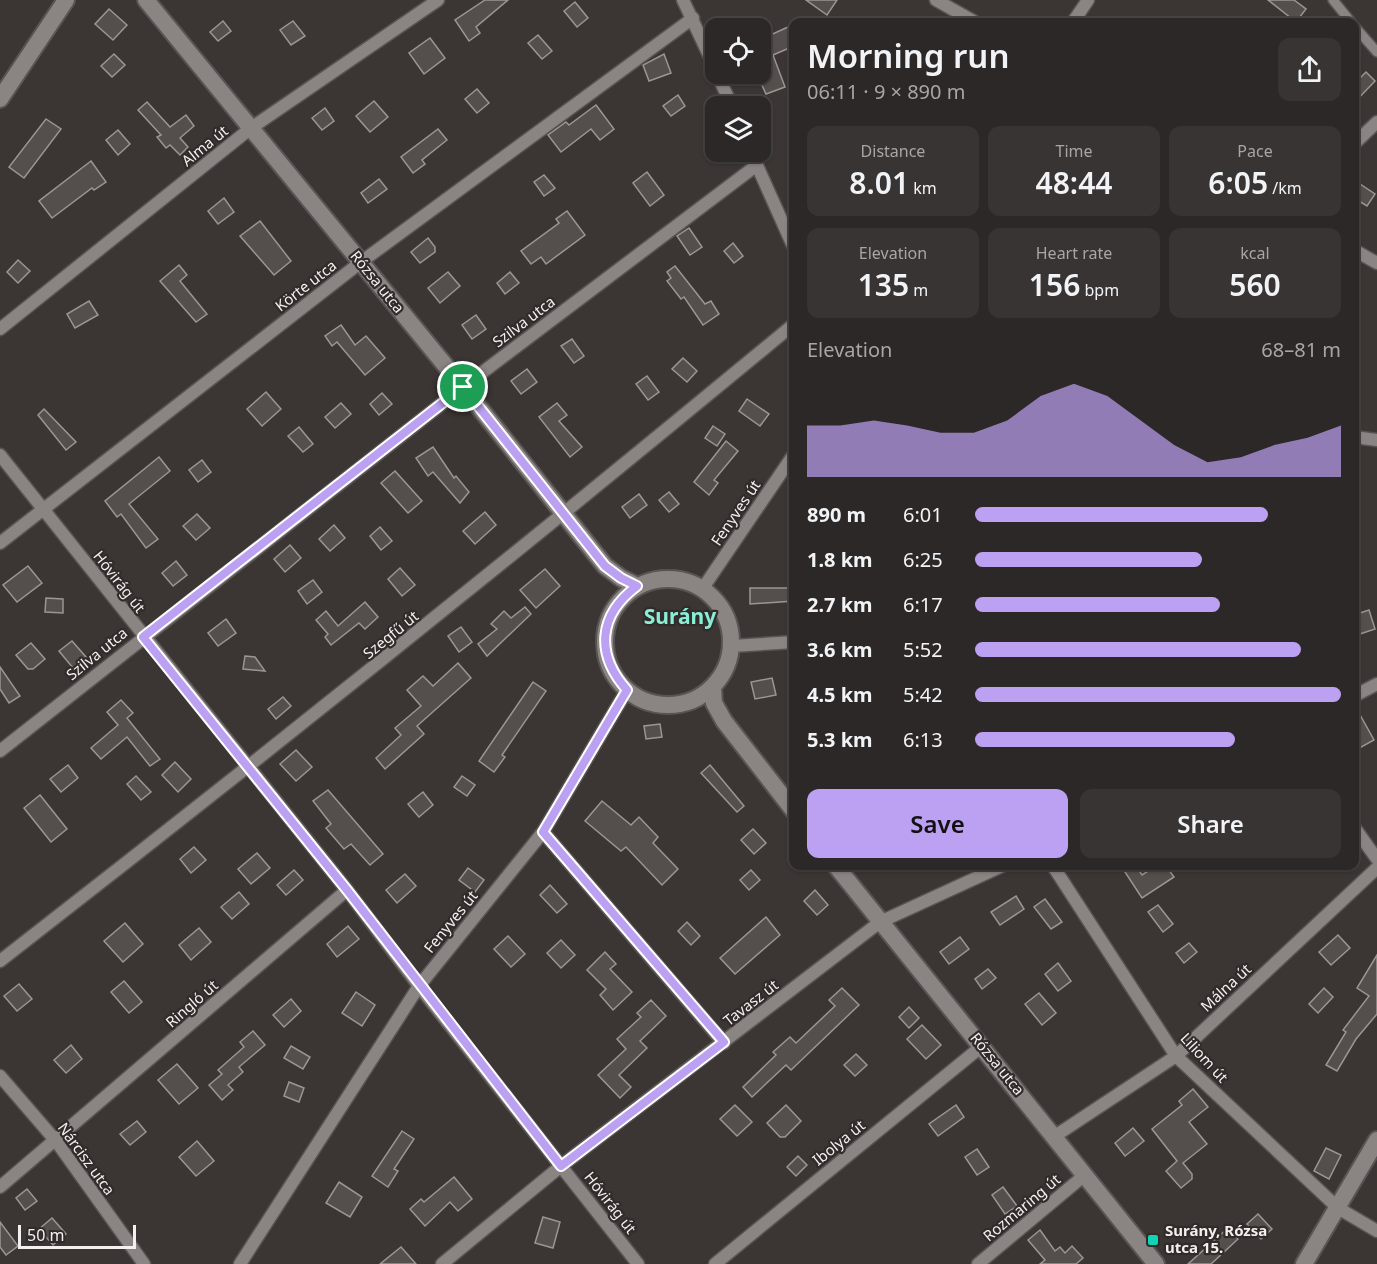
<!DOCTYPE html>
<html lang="en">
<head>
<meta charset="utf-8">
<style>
	:root { --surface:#2c2827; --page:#383433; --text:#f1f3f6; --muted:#a6a6a7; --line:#484444; --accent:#bca0f2 }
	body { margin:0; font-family:"Noto Sans",sans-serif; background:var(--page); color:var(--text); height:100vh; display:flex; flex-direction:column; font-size:22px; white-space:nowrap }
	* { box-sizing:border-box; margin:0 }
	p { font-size:20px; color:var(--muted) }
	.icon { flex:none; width:33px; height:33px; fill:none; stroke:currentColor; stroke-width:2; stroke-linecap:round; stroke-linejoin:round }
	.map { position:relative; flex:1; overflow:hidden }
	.panel { position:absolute; left:789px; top:18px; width:570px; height:852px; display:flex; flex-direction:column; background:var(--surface); border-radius:12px; box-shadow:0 2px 4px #0004,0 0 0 2px var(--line) }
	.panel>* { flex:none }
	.tools { position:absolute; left:705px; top:18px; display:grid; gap:12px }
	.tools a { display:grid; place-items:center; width:66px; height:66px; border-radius:12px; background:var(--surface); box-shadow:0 2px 4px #0004,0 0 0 2px var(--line); font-size:30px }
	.scale { position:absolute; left:18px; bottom:15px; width:118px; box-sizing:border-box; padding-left:6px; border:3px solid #f4f0ef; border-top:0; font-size:16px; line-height:21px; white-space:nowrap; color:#f4f0ef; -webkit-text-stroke:4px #312c2a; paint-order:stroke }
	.pin { position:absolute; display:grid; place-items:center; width:51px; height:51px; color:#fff; margin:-26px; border:3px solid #fff; border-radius:50%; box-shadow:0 2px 6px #0007 }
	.round { display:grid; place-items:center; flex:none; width:63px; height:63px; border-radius:12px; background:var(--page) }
	.overview { display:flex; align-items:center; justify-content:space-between; height:102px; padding:0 18px }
	h1 { font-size:33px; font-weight:600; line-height:45px }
	.metrics { display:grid; grid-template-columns:repeat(3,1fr); gap:9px; height:102px; padding:6px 18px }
	.metrics div { display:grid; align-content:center; border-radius:12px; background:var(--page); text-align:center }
	.metrics b { font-size:30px; font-weight:600 }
	.metrics small { font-size:16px; font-weight:400 }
	.metrics p { font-size:16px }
	.chart { height:168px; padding:12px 18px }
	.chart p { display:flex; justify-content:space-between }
	.chart svg { width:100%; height:108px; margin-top:6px; fill:var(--accent); opacity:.7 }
	.cta { display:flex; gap:12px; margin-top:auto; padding:12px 18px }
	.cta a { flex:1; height:69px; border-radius:12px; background:var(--accent); color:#111; font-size:24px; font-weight:600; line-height:69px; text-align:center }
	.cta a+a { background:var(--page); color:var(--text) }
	ul { padding:0 18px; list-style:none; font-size:20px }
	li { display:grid; grid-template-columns:96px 72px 1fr; align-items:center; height:45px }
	li i { height:15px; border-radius:8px; background:var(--accent) }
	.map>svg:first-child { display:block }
	.building { fill:#544e4c; stroke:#9b9593; stroke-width:1.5 }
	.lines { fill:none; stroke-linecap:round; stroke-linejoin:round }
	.pedestrian-casing { stroke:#595453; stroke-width:12 }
	.minor-casing { stroke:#595453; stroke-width:15 }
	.tertiary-casing { stroke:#595453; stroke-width:20 }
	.pedestrian { stroke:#8a8482; stroke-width:9 }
	.minor { stroke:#8a8482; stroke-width:12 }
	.tertiary { stroke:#8a8482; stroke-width:16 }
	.route-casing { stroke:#fff; stroke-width:12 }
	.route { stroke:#bca0f2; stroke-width:8 }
	.poi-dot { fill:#0fd5b4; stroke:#312c2a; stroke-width:2 }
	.labels { text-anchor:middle; stroke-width:4.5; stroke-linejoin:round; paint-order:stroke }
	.street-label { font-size:15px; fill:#f4f0ef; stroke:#312c2a }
	.poi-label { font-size:15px; font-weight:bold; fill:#f4f0ef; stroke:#312c2a; text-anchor:start }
	.district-label { font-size:21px; font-weight:bold; fill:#8aedd5; stroke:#312c2a }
</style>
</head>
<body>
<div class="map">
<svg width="1377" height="1264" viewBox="0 0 1377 1264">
	<rect width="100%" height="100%" fill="#3b3634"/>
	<g class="building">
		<polygon points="485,0 508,0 476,27 480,33 469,41 455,20"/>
		<polygon points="806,0 837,0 827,15"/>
		<polygon points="1268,0 1294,0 1306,9 1296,22"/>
		<polygon points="575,2 588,18 577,27 564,11"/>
		<polygon points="109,9 127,25 113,40 95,24"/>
		<polygon points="223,21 231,31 218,41 210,32"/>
		<polygon points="293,21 305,36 291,45 280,30"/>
		<polygon points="760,26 766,37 788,27 794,38 794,46 773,55 785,87 766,94 760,81"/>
		<polygon points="538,35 552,51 542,59 528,43"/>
		<polygon points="430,38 445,58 424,74 409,53"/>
		<polygon points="114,54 125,65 112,77 101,66"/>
		<polygon points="664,54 671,73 649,81 643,65"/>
		<polygon points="1366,72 1375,81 1354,103 1354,84"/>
		<polygon points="477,89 489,103 477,113 465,99"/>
		<polygon points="678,95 685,106 671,116 663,106"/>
		<polygon points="374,101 388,117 370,132 356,116"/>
		<polygon points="147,102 170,127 186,115 194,126 180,138 188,147 180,155 170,145 166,148 157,137 161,135 138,110"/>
		<polygon points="596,105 614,129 600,140 591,129 561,152 548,135 566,122 569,125"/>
		<polygon points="325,108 334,121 322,130 312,118"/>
		<polygon points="46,119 61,129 24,178 9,167"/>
		<polygon points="438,129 447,140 422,160 425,164 413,173 401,157"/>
		<polygon points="118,130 130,144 118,155 106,140"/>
		<polygon points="91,161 106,182 94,190 92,188 52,218 39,201"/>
		<polygon points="647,172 664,195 650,206 633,183"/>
		<polygon points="544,175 555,188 544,196 534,182"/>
		<polygon points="379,179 387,189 368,203 361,193"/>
		<polygon points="1354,180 1375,194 1367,206 1354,198"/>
		<polygon points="224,198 234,212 218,224 208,211"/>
		<polygon points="567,211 585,235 546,264 541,257 531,264 521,251 559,223 556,219"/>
		<polygon points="260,221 291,261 274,275 240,236"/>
		<polygon points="689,228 702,247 690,255 677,236"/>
		<polygon points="428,238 435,247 435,252 420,263 411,252"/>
		<polygon points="733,243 743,256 734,263 724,251"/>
		<polygon points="18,260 30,271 18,283 7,272"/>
		<polygon points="179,265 187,275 180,281 207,314 196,322 160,281"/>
		<polygon points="675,266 705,304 711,301 719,314 703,325 684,297 681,299 667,281 671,278 667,272"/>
		<polygon points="448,272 460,286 440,303 428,288"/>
		<polygon points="510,272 519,283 505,294 497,283"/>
		<polygon points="89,301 98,315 75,328 67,314"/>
		<polygon points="476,315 486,329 472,339 462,325"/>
		<polygon points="341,325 355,345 366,336 385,358 365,375 337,342 332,346 325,336"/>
		<polygon points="572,339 584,356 574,363 561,346"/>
		<polygon points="683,358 697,371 687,382 672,369"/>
		<polygon points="527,369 537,382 521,394 511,381"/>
		<polygon points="647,376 659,392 648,400 636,384"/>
		<polygon points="266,392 281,409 262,426 247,409"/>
		<polygon points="382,393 392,404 379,415 370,404"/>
		<polygon points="747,399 769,414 760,426 739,411"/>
		<polygon points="341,403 351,414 335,428 325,417"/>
		<polygon points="557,403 567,415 559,421 582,447 570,457 539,417"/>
		<polygon points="44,409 76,442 66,450 38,415"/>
		<polygon points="713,426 725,434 717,446 705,438"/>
		<polygon points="299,427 313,444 303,452 288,436"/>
		<polygon points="726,441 738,451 714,480 718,483 709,495 694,482"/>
		<polygon points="433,447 454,478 456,476 469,492 460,503 433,472 428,476 416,458"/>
		<polygon points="159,457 170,471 129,504 158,539 146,548 121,514 117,517 105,501"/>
		<polygon points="202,460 211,472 198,482 189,470"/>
		<polygon points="395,471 422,501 408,513 381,483"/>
		<polygon points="669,492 679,504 669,512 659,500"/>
		<polygon points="639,494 647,505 630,518 622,507"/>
		<polygon points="485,512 496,525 475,544 463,531"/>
		<polygon points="197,514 210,528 196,540 183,526"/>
		<polygon points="334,525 345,538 330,551 319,539"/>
		<polygon points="380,527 392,541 381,550 370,536"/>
		<polygon points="290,545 301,558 285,572 274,559"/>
		<polygon points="176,561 187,575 173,586 162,573"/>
		<polygon points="28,566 42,583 17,602 3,585"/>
		<polygon points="400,568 415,585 402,596 388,579"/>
		<polygon points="545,569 560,586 536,608 520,590"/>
		<polygon points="313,580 322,592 307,604 298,591"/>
		<polygon points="750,588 794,588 794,601 750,604"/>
		<polygon points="46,598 63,599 63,613 45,612"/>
		<polygon points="365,602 378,617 365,629 359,623 331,645 325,637 328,634 316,620 326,611 338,626"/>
		<polygon points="525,607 531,614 487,656 478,644 497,629 491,624 504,611 511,618"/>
		<polygon points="1369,610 1375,629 1354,636 1354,615"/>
		<polygon points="226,619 236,633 218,646 208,633"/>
		<polygon points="461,627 472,642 459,652 448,636"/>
		<polygon points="72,641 86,657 73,668 59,651"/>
		<polygon points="31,643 45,659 33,669 28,669 16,655"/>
		<polygon points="245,656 255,657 265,671 243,669"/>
		<polygon points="458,663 471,678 417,726 424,734 385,769 376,758 401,735 395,728 421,706 407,690 423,676 433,686"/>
		<polygon points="0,667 20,696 9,703 0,689"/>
		<polygon points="772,678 776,695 755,699 751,682"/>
		<polygon points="533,682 546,691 502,755 505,757 494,772 479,761"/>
		<polygon points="283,697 291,706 276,719 268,709"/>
		<polygon points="121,700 133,713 127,718 160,759 150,766 127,737 101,759 91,748 118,725 107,712"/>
		<polygon points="1354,704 1374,740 1354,751"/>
		<polygon points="660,724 662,737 646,739 644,726"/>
		<polygon points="296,750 312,767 296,781 280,764"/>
		<polygon points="175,762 191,779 178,792 162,775"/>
		<polygon points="68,765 78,778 61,792 50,779"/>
		<polygon points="710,765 744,806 737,812 701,773"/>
		<polygon points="136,776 151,792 141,800 127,784"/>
		<polygon points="462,776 475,785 467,796 454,787"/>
		<polygon points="328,790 383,854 370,865 351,844 344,849 326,828 331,824 313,801"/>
		<polygon points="423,792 433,805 419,817 408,804"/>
		<polygon points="40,795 67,829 51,842 24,808"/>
		<polygon points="602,801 631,825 639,817 658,837 653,843 678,869 662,885 626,847 621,851 585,821"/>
		<polygon points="753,829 766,843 754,854 741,840"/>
		<polygon points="194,847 206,860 191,873 180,859"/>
		<polygon points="257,853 270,868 251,884 238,869"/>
		<polygon points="1136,866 1142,875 1156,866 1166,866 1174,877 1142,898 1125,872"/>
		<polygon points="468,868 484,880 475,892 459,880"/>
		<polygon points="294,870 303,880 286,895 277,885"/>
		<polygon points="751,870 760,880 749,890 740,880"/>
		<polygon points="405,874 416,886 397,903 386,890"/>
		<polygon points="550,885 567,904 557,913 540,895"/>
		<polygon points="815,890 828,905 817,915 804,901"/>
		<polygon points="239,892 249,904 232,919 221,907"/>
		<polygon points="1016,896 1024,909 1000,925 991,912"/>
		<polygon points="1045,899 1062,922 1051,929 1034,907"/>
		<polygon points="1158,905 1173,924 1163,932 1148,912"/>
		<polygon points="766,917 780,935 735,974 720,958"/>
		<polygon points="687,922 700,936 691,945 678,931"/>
		<polygon points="125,923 143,944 123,962 104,941"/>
		<polygon points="348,926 359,939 337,957 327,944"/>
		<polygon points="199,928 211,942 191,960 179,945"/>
		<polygon points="1338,935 1350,948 1331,965 1319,952"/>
		<polygon points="508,936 525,954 511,967 494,949"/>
		<polygon points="960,937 969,949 949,964 940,952"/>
		<polygon points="561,940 575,955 561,968 547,953"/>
		<polygon points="1189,943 1197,952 1184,963 1176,953"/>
		<polygon points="605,952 616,964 610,969 632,992 613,1010 600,995 606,989 587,970"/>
		<polygon points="1377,955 1377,1014 1356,1039 1337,1071 1326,1065 1346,1032 1343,1030 1369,996 1357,988"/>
		<polygon points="1058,963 1071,981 1058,991 1045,974"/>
		<polygon points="988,969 996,978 982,989 975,979"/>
		<polygon points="124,981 142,1002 129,1013 111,992"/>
		<polygon points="19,984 32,999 17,1011 4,996"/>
		<polygon points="842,988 859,1005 791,1070 786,1065 752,1097 743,1087 776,1055 773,1052 790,1037 796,1043 835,1006 829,1000"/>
		<polygon points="1324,988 1333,997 1318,1013 1309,1004"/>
		<polygon points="356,992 375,1005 362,1026 342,1013"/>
		<polygon points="1039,993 1056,1013 1042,1025 1025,1004"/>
		<polygon points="291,999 301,1011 284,1027 273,1015"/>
		<polygon points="651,1000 666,1016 640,1041 647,1048 619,1075 631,1087 620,1098 598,1075 626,1049 617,1039 641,1017 637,1013"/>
		<polygon points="909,1007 919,1018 909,1028 899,1017"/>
		<polygon points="922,1025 941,1045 926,1059 907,1039"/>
		<polygon points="253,1031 265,1045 239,1067 243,1072 228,1085 233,1090 222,1100 209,1085 222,1074 218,1070 244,1047 240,1042"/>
		<polygon points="71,1045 82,1059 66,1073 54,1060"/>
		<polygon points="291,1046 310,1057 303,1069 284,1058"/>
		<polygon points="856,1054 867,1065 855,1076 844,1065"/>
		<polygon points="177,1064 198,1088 179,1104 158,1080"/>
		<polygon points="289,1082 304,1088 299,1102 284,1096"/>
		<polygon points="1193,1089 1208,1107 1189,1122 1207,1144 1183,1163 1192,1174 1192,1179 1181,1188 1166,1171 1177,1161 1152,1129 1182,1105 1179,1101"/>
		<polygon points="735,1105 752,1122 737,1136 720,1119"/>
		<polygon points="786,1105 801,1121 785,1137 780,1137 767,1123"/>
		<polygon points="956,1105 964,1117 938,1136 929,1124"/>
		<polygon points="137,1121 146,1132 130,1145 120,1134"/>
		<polygon points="1133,1128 1144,1141 1125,1156 1115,1143"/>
		<polygon points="402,1131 414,1139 394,1169 398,1171 388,1187 372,1176"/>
		<polygon points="197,1141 214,1161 196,1176 179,1157"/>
		<polygon points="1326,1148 1341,1155 1329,1179 1314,1171"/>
		<polygon points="977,1149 989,1167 977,1175 965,1157"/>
		<polygon points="798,1156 807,1165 796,1176 787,1167"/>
		<polygon points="454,1177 472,1199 458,1211 450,1202 425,1226 410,1209 421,1199 424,1202"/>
		<polygon points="339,1182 362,1197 350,1217 326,1203"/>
		<polygon points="1003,1187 1017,1206 1005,1214 992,1195"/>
		<polygon points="27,1189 37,1201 25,1210 16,1198"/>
		<polygon points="1258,1214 1272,1229 1261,1239 1247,1224"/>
		<polygon points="543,1217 560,1222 553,1248 535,1243"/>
		<polygon points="52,1218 66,1234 53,1245 39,1229"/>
		<polygon points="0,1222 18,1246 6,1255 0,1247"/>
		<polygon points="1228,1228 1238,1239 1211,1264 1188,1264"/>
		<polygon points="1040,1230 1055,1251 1060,1247 1065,1253 1072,1246 1083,1258 1076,1264 1040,1264 1045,1260 1028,1240"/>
		<polygon points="401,1247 416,1264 380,1264"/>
	</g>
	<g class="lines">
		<defs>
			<g id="pedestrian">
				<polyline points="1333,0 1351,22"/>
				<polyline points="1354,26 1377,52"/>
			</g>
			<g id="minor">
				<polyline points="683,0 716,70"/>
				<polyline points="936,0 975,22"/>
				<polyline points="1073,22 1088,0"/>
				<polyline points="717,74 732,106"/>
				<polyline points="1354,144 1377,122"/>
				<polyline points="751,152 794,248"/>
				<polyline points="1354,250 1377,263"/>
				<polyline points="0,329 251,128 438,0"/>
				<polyline points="1354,437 1377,440"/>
				<polyline points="0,455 347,890 419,986 638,1264"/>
				<polyline points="0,543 361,262 693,18"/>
				<polyline points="703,588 794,454"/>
				<polyline points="732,646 794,642"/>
				<polyline points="1354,696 1377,684"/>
				<polyline points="0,751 463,387 757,165"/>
				<polyline points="1354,827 1377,859"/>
				<polyline points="543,832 724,1043"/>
				<polyline points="1053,866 1176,1056 1338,1208 1377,1231"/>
				<path d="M0,961C268,753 532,541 794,324"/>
				<polyline points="0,1076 56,1141 144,1264"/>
				<polyline points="1055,1136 1176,1056 1377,868"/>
				<polyline points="0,1187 347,890"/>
				<polyline points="240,1264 419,986 543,832 627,690"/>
				<polyline points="442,1264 561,1166 880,922 1002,866"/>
				<polyline points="715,1264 982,1046"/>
				<polyline points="978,1264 1086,1174"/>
			</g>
			<g id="tertiary">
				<polyline points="146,0 463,387 605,566 621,578 637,586"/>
				<polyline points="0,99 66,0"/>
				<circle cx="668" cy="642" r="63"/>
				<polyline points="713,688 714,703 724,721 794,811"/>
				<polyline points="836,866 1156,1264"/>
				<polyline points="1304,1264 1377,1140"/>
			</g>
		</defs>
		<use href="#pedestrian" class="pedestrian-casing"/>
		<use href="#minor" class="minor-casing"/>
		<use href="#tertiary" class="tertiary-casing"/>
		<use href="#pedestrian" class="pedestrian"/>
		<use href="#minor" class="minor"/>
		<use href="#tertiary" class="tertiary"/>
	</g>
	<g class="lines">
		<defs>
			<path id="route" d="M463,387L605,566L621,578L637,586C598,615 595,654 627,690L543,832L724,1042L561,1166L347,890L143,637Z"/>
		</defs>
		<use href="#route" class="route-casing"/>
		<use href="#route" class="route"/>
	</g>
	<rect class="poi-dot" x="1147" y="1234" width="12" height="12" rx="3"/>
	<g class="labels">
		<g class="street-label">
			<text transform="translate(205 146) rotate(-39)" y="5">Alma út</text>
			<text transform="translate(377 282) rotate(51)" y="5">Rózsa utca</text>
			<text transform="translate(306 286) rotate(-38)" y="5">Körte utca</text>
			<text transform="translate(524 322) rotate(-37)" y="5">Szilva utca</text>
			<text transform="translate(736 513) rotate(-56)" y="5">Fenyves út</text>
			<text transform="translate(119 582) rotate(52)" y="5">Hóvirág út</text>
			<text transform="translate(391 635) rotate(-39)" y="5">Szegfű út</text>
			<text transform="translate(97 654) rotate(-39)" y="5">Szilva utca</text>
			<text transform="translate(451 922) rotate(-51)" y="5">Fenyves út</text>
			<text transform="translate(1226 988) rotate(-43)" y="5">Málna út</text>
			<text transform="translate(751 1003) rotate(-38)" y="5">Tavasz út</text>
			<text transform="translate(192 1004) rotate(-41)" y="5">Ringló út</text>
			<text transform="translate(1204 1058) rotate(47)" y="5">Liliom út</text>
			<text transform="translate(997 1064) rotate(51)" y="5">Rózsa utca</text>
			<text transform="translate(839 1143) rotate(-39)" y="5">Ibolya út</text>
			<text transform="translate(86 1159) rotate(54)" y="5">Nárcisz utca</text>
			<text transform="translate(610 1203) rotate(52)" y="5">Hóvirág út</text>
			<text transform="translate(1022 1208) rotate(-40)" y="5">Rozmaring út</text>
		</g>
		<g class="poi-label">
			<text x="1165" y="1236">Surány, Rózsa<tspan x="1165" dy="17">utca 15.</tspan></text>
		</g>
		<g class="district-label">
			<text x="680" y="624">Surány</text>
		</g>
	</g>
</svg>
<div class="tools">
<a><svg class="icon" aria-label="locate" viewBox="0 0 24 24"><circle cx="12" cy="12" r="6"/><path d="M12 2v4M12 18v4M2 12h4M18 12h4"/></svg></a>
<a><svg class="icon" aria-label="layers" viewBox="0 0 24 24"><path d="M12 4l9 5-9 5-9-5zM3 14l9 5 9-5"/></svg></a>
</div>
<div class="scale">50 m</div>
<div class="pin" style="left:463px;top:387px;background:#1e9e55"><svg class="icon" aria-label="arrive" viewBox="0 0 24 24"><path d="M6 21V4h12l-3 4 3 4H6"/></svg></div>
<section class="panel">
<div class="overview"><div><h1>Morning run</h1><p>06:11 · 9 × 890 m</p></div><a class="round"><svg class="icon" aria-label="share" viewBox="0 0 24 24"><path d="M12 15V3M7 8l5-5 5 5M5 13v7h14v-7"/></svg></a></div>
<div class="metrics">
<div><p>Distance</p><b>8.01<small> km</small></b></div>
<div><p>Time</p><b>48:44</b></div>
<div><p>Pace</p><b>6:05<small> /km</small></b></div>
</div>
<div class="metrics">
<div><p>Elevation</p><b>135<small> m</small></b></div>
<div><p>Heart rate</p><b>156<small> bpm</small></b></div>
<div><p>kcal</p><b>560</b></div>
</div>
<div class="chart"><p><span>Elevation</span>68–81 m</p>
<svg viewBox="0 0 160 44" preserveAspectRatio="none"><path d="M0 44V23L10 23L20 21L30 23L40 26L50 26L60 21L70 11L80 6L90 11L100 21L110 31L120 38L130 36L140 31L150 28L160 23V44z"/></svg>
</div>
<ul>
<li><b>890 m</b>6:01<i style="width:80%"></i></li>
<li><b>1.8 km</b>6:25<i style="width:62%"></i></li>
<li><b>2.7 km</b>6:17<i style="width:67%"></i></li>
<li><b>3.6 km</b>5:52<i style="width:89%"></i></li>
<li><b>4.5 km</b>5:42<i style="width:100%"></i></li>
<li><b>5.3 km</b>6:13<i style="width:71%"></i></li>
</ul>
<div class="cta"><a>Save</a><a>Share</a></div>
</section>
</div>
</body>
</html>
